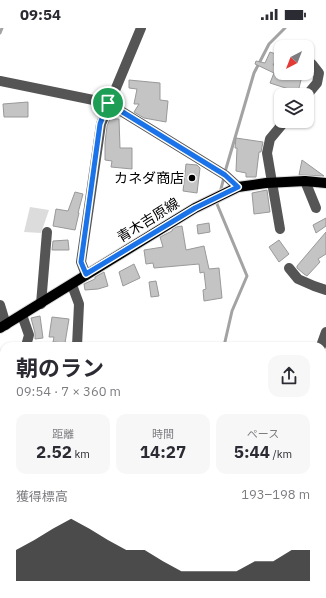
<!DOCTYPE html>
<html lang="ja">
<head>
<meta charset="utf-8">
<style>
	:root { --surface:#fff; --page:#f7f7f7; --text:#2b2b33; --muted:#7c7c81; --accent:#000 }
	body { margin:0; font-family:"IBM Plex Sans","Noto Sans JP",sans-serif; background:var(--page); color:var(--text); height:100vh; display:flex; flex-direction:column; font-size:15px; white-space:nowrap }
	* { box-sizing:border-box; margin:0 }
	p { font-size:13px; color:var(--muted) }
	.icon { flex:none; width:22px; height:22px; fill:none; stroke:currentColor; stroke-width:2; stroke-linecap:round; stroke-linejoin:round }
	.map { position:relative; flex:1; overflow:hidden }
	.panel { position:absolute; left:0px; top:314px; width:326px; height:256px; display:flex; flex-direction:column; background:var(--surface); border-radius:12px 12px 0 0; box-shadow:0 1px 3px #0004 }
	.panel>* { flex:none }
	.needle { width:26px; rotate:222deg }
	.fabs { position:absolute; left:274px; top:12px; display:grid; gap:8px }
	.fabs a { display:grid; place-items:center; width:40px; height:40px; border-radius:8px; background:var(--surface); box-shadow:0 1px 3px #0004; font-size:20px }
	.pin { position:absolute; display:grid; place-items:center; width:34px; height:34px; color:#fff; margin:-17px; border:2px solid #fff; border-radius:50%; box-shadow:0 1px 4px #0007 }
	.round { display:grid; place-items:center; flex:none; width:42px; height:42px; border-radius:12px; background:var(--page) }
	.overview { display:flex; align-items:center; justify-content:space-between; height:68px; padding:0 16px }
	h1 { font-size:22px; font-weight:700; line-height:30px }
	.metrics { display:grid; grid-template-columns:repeat(3,1fr); gap:6px; height:68px; padding:4px 16px }
	.metrics div { display:grid; align-content:center; border-radius:10px; background:var(--page); text-align:center }
	.metrics b { font-size:17px; font-weight:700 }
	.metrics small { font-size:11px; font-weight:400 }
	.metrics p { font-size:11px }
	.chart { height:112px; padding:8px 16px }
	.chart p { display:flex; justify-content:space-between }
	.chart svg { width:100%; height:72px; margin-top:4px; fill:var(--accent); opacity:.7 }
	.status { display:flex; justify-content:space-between; align-items:center; height:28px; padding:0 20px; background:var(--surface); direction:ltr }
	.status svg { height:11px; fill:currentColor }
	.map>svg:first-child { display:block }
	.green { fill:#dcdcdc }
	.lines { fill:none; stroke-linecap:round; stroke-linejoin:round }
	.stream { stroke:#a3a3a3; stroke-width:3 }
	.building { fill:#c4c4c4; stroke:#999 }
	.major-casing { stroke:#dbdbdb; stroke-width:12 }
	.minor { stroke:#555; stroke-width:10 }
	.major { stroke:#000; stroke-width:10 }
	.route-casing { stroke:#fff; stroke-width:8 }
	.route { stroke:#1a73e8; stroke-width:5 }
	.poi-dot { fill:#000; stroke:#fff; stroke-width:1.5 }
	.labels { text-anchor:middle; stroke-width:3; stroke-linejoin:round; paint-order:stroke }
	.poi-label { font-size:14px; fill:#000; stroke:#fff; text-anchor:end }
	.street-label { font-size:14px; fill:#000; stroke:#fff }
</style>
</head>
<body>
<div class="status"><b>09:54</b><svg viewBox="0 0 49 12"><path d="M0 12V9h3v3zM5 12V6h3v6zM10 12V3h3v9zM15 12V0h3v12zM26 1h20v11H26zM47 4h2v5h-2z"/></svg></div>
<div class="map">
<svg width="326" height="570" viewBox="0 0 326 570">
	<rect width="100%" height="100%" fill="#fff"/>
	<polygon class="green" points="30,179 49,182 41,205 24,204"/>
	<g class="lines">
		<g class="stream">
			<polyline points="0,5 2,0"/>
			<polyline points="225,144 254,45 269,16 285,0"/>
			<polyline points="220,165 224,149"/>
			<polyline points="218,172 217,176 247,248 232,283 224,318"/>
			<polyline points="322,402 326,403"/>
			<polyline points="87,570 88,566"/>
		</g>
	</g>
	<g class="building">
		<polygon points="270,24 279,27 273,37 277,38 281,28 281,45 293,45 302,48 298,64 270,55 274,45 255,36 256,33 265,35"/>
		<polygon points="129,52 160,55 160,72 168,73 166,94 144,90 134,84 139,76 134,76 137,61 129,60"/>
		<polygon points="28,74 28,89 4,89 3,76"/>
		<polygon points="110,91 119,91 120,120 132,120 132,141 111,139 112,133 105,132 105,115 107,98"/>
		<polygon points="236,110 263,114 261,124 259,124 256,149 246,149 246,145 236,143 237,120 235,120"/>
		<polygon points="302,132 324,148 299,147"/>
		<polygon points="186,136 197,137 200,140 197,165 183,163"/>
		<polygon points="267,162 270,184 254,186 252,165"/>
		<polygon points="75,164 83,166 78,185 79,185 75,202 53,198 56,181 68,183"/>
		<polygon points="326,190 326,198 316,205 313,197"/>
		<polygon points="209,195 210,204 198,206 197,197"/>
		<polygon points="182,198 186,222 204,218 209,241 219,240 222,270 204,273 203,262 206,261 204,244 200,245 199,236 154,240 153,235 146,236 144,222 163,219 160,209 172,203 172,202 176,199"/>
		<polygon points="326,204 326,226 318,231 320,234 307,248 304,246 297,240 297,238"/>
		<polygon points="68,212 69,222 52,222 53,213"/>
		<polygon points="279,212 289,226 279,234 269,219"/>
		<polygon points="134,236 140,250 123,258 119,244"/>
		<polygon points="104,244 108,258 98,261 85,262 84,256 95,251 95,249"/>
		<polygon points="156,253 159,268 151,269 149,254"/>
		<polygon points="40,288 43,310 35,311 35,305 31,290"/>
		<polygon points="52,289 69,291 65,315 53,314 54,309 49,309"/>
	</g>
	<g class="lines">
		<defs>
			<polyline id="major" points="0,300 195,180 238,159 266,155 305,153 326,155"/>
		</defs>
		<use href="#major" class="major-casing"/>
		<g class="minor">
			<polyline points="307,36 312,36 319,45 317,55 307,67"/>
			<polyline points="0,53 108,75 225,147 238,159"/>
			<polyline points="305,153 316,180"/>
			<polyline points="280,201 267,125 270,111 285,93"/>
			<polyline points="289,240 298,251 314,258 326,262"/>
			<polyline points="86,247 81,234 101,96 141,0"/>
			<polyline points="72,257 79,276 77,318"/>
			<polyline points="41,276 47,204"/>
			<polyline points="0,277 6,297"/>
			<polyline points="22,287 29,307 26,318"/>
			<polyline points="321,318 326,304"/>
			<polyline points="322,547 326,548"/>
			<polyline points="266,566 285,570"/>
			<polyline points="80,570 81,566"/>
		</g>
		<use href="#major" class="major"/>
	</g>
	<g class="lines">
		<defs>
			<polygon id="route" points="108,75 225,147 238,159 195,180 86,246 81,234 100,96"/>
		</defs>
		<use href="#route" class="route-casing"/>
		<use href="#route" class="route"/>
	</g>
	<circle class="poi-dot" cx="192" cy="150" r="4"/>
	<g class="labels">
		<g class="poi-label">
			<text x="184" y="155">カネダ商店</text>
		</g>
		<g class="street-label">
			<text transform="translate(148 192) rotate(-32)" y="5">青木吉原線</text>
		</g>
	</g>
</svg>
<div class="fabs">
<a><svg class="needle" viewBox="-14 -14 28 28"><path d="M0-13l5 13h-10z" fill="#e53935"/><path d="M0 13l5-13h-10z" fill="#7c7c81"/></svg></a>
<a><svg class="icon" aria-label="layers" viewBox="0 0 24 24"><path d="M12 4l9 5-9 5-9-5zM3 14l9 5 9-5"/></svg></a>
</div>
<div class="pin" style="left:108px;top:75px;background:#1e9e55"><svg class="icon" aria-label="arrive" viewBox="0 0 24 24"><path d="M6 21V4h12l-3 4 3 4H6"/></svg></div>
<section class="panel">
<div class="overview"><div><h1>朝のラン</h1><p>09:54 · 7 × 360 m</p></div><a class="round"><svg class="icon" aria-label="share" viewBox="0 0 24 24"><path d="M12 15V3M7 8l5-5 5 5M5 13v7h14v-7"/></svg></a></div>
<div class="metrics">
<div><p>距離</p><b>2.52<small> km</small></b></div>
<div><p>時間</p><b>14:27</b></div>
<div><p>ペース</p><b>5:44<small> /km</small></b></div>
</div>
<div class="chart"><p><span>獲得標高</span>193–198 m</p>
<svg viewBox="0 0 160 44" preserveAspectRatio="none"><path d="M0 44V25L10 19L20 12L30 6L40 12L50 19L60 25L70 25L80 32L90 38L100 38L110 38L120 38L130 32L140 32L150 25L160 25V44z"/></svg>
</div>
</section>
</div>
</body>
</html>
